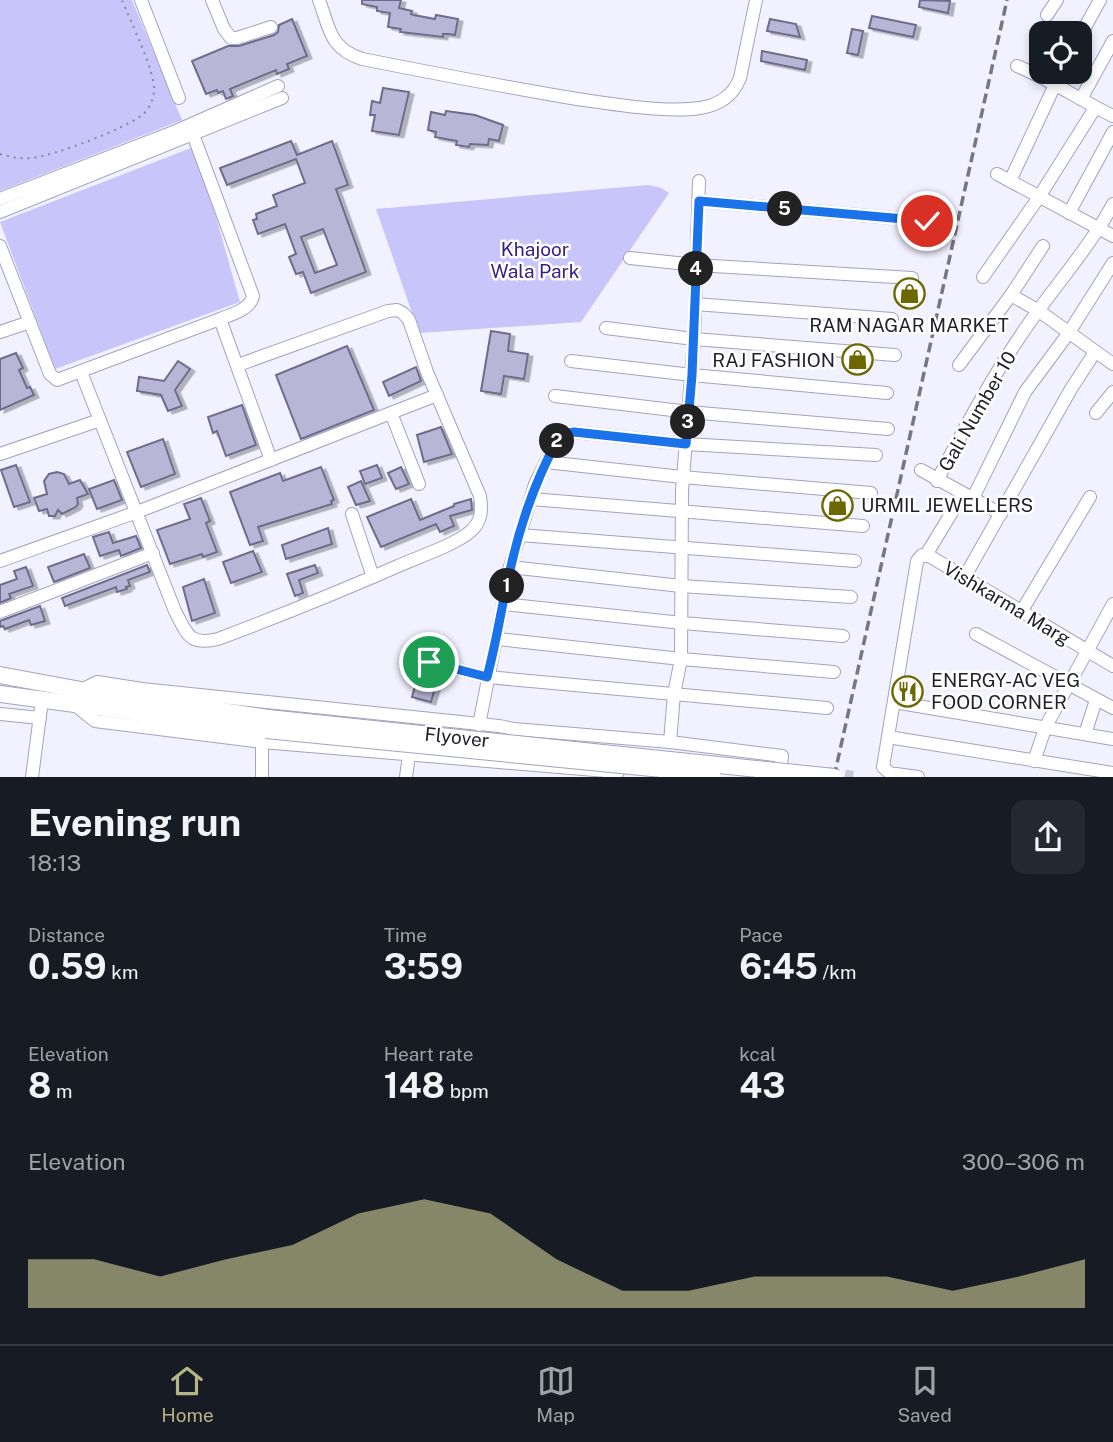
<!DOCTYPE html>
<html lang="en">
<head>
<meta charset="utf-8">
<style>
	:root { --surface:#171b24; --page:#242831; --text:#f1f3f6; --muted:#9ea1a6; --line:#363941; --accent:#b5b487 }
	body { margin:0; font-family:"Public Sans",sans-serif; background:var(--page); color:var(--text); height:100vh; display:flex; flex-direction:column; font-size:26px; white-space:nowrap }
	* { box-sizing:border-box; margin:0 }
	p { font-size:23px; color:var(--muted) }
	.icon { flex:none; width:38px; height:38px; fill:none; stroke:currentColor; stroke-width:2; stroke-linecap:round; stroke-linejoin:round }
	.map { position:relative; height:777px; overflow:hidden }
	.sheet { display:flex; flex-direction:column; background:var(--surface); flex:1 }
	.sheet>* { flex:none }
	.tools { position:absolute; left:1029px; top:21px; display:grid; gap:14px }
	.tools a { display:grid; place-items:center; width:63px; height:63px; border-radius:14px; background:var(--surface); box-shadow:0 4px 10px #0003; font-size:35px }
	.pin { position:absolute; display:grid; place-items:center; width:60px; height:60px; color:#fff; margin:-30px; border:4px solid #fff; border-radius:50%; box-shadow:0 2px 7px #0007 }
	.km { position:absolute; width:35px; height:35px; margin:-18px; border-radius:50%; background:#222; color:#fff; font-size:19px; line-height:35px; text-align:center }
	.round { display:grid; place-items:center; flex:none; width:74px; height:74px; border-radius:14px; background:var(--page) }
	.summary { display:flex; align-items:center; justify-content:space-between; height:119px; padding:0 28px }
	h1 { font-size:38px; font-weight:700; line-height:52px }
	.metrics { display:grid; grid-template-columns:repeat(3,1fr); gap:10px; height:119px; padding:7px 28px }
	.metrics div { display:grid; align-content:center }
	.metrics b { font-size:35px; font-weight:700 }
	.metrics small { font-size:19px; font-weight:400 }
	.metrics p { font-size:19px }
	.chart { height:196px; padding:14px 28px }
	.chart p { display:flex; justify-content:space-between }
	.chart svg { width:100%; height:126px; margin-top:7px; fill:var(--accent); opacity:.7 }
	.tabs { display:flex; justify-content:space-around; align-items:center; height:98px; border-top:2px solid var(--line); background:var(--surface); font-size:19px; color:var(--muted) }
	.tabs a { display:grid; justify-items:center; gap:4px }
	.tabs .selected { color:var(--accent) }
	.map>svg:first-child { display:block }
	.green { fill:#c7c5fa }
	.building { fill:#b7b6d6; stroke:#6e6c8a; stroke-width:2; fill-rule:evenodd; filter:url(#shadow) }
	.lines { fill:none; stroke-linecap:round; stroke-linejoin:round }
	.minor-tunnel { stroke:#c7c7d5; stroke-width:12; stroke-dasharray:12 6; stroke-linecap:butt }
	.minor-casing { stroke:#a3a3c2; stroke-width:14 }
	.major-casing { stroke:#a3a3c2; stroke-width:18 }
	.path { stroke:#898895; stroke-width:2; stroke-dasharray:2 5; stroke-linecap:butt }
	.minor { stroke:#fff; stroke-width:12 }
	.major { stroke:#fff; stroke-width:16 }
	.rail { stroke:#777783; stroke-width:3.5; stroke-dasharray:10 5; stroke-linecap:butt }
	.major-bridge-casing { stroke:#a3a3c2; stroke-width:18; stroke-linecap:butt }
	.major-bridge { stroke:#fff; stroke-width:16 }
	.route-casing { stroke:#fff; stroke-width:14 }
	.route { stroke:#1a73e8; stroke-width:9 }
	.labels { text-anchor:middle; stroke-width:5; stroke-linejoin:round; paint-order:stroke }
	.park-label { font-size:19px; fill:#392083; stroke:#fff }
	.poi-label { font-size:19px; fill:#21202c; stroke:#fff; text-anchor:start }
	.street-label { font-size:19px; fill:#21202c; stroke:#fff }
</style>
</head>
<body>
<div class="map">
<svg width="1113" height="777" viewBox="0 0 1113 777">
	<defs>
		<filter id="shadow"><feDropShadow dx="4.5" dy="2.5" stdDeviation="0" flood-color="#0004"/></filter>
	</defs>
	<rect width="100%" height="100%" fill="#f1f1ff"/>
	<g class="green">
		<polygon points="0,0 132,0 182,120 0,191"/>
		<polygon points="196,146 240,302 55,369 0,222"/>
		<polygon points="648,185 661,188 669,193 581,322 419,333 376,209"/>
	</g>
	<g class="building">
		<polygon points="362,0 401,0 399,8 412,11 411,14 414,15 435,19 436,15 458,19 455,35 448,34 443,34 443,37 400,32 401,29 388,27 390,13 377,11 377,7 362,4"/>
		<polygon points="920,0 950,1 948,13 919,7"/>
		<polygon points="872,16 916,25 913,37 869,28"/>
		<polygon points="292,19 307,56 287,64 289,69 277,74 276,70 230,89 233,96 226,99 223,91 218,93 217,90 206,94 192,61 228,46 239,46 274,35 278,32 279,25"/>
		<polygon points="770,19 796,24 800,37 767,31"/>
		<polygon points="852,29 863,31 858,55 847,53"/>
		<polygon points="762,51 807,60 805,70 761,61"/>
		<polygon points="383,88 409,92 399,135 372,131 375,115 370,115 372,101 380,103"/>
		<polygon points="446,111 475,115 503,125 499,141 489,139 488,145 470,144 469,147 456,145 457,141 435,137 436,132 428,130 431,112 445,115"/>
		<path d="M291,141L297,155L332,141L348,185L336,189L366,272L311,293L303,272L296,274L289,257L296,254L285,224L258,234L253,220L257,219L256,214L277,206L273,195L305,183L296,159L227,185L220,168ZM323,229L337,265L315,273L301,237Z"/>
		<polygon points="491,331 510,334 508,351 528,354 524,379 504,376 501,394 481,391"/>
		<polygon points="347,346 374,410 301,439 276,375"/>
		<polygon points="16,353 23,368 19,370 27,388 30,387 34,395 0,410 0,359"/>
		<polygon points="178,361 190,369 175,390 182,406 168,411 161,395 137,391 139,377 164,381"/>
		<polygon points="416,367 421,381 389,396 383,382"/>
		<polygon points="242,405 256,445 226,456 217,431 213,433 208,417"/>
		<polygon points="441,427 452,454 424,462 417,435"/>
		<polygon points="163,439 175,474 141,487 127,452"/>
		<polygon points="16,465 30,502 14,507 1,470"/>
		<polygon points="377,465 382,478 365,484 360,471"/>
		<polygon points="321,467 334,500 331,501 332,504 258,527 263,541 250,545 230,492 280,473 283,481"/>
		<polygon points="401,467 409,484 396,489 388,473"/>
		<polygon points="57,472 64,474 69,484 80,480 88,494 77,498 78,504 76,507 62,514 58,510 55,516 49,516 47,509 39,511 34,498 47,494 44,481 49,474"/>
		<polygon points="114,480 122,500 97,509 89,489"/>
		<polygon points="361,481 370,501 356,505 348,487"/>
		<polygon points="201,498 210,521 206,523 217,552 203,557 202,554 170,564 157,530 190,519 184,504"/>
		<polygon points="411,499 420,520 454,506 454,504 471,499 472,510 450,516 454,526 440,532 436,524 381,547 367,517"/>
		<polygon points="328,528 332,544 286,559 282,545"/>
		<polygon points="109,532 113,543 136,536 141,548 121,556 119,550 100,556 93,537"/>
		<polygon points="253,551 262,572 231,583 223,562"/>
		<polygon points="84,554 90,568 54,582 48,567"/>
		<polygon points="147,565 150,572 128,580 130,586 126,587 127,589 117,592 116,587 65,606 62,598"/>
		<polygon points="315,565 318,573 299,580 303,593 295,596 287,574"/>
		<polygon points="26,567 33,586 9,594 11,598 0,603 0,585 17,579 14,571"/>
		<polygon points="204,579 215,613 192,621 183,587"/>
		<polygon points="40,606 45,621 31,625 29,620 5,629 3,626 0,627 0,621"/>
		<polygon points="421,665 426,670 439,674 431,702 412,697"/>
	</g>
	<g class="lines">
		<polyline class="minor-tunnel" points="827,773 853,777"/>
		<defs>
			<g id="minor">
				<polyline points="141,0 179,98"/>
				<polyline points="212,0 224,29 231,38 237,38 271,27"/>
				<path d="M319,0C330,29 329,48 362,59C433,73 505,87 577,99C612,104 666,113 700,108C719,105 733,96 740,78L756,0"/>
				<polyline points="1047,15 1057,0"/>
				<polyline points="1080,36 1100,0"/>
				<path d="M1017,66C1051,80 1080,100 1113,116"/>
				<polyline points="1081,99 1113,41"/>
				<path d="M191,129L253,296C250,310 232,314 220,319"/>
				<polyline points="997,174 1113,236"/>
				<polyline points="1010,181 1061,72"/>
				<polyline points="0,199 176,131 278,86"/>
				<polyline points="699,201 927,221"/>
				<polyline points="0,212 282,98"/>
				<polyline points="1069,213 1113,132"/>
				<polyline points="0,246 50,374 57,380 220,319 271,460"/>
				<polyline points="630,258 696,265 912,278"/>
				<polyline points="983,277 1039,197 1095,108"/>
				<polyline points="1011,295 1039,311 1113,364"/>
				<polyline points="695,304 892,319"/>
				<polyline points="606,328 694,339 895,355"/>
				<polyline points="0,332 30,322"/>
				<polyline points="571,361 692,375 887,393"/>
				<polyline points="959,365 1011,295 1043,246"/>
				<path d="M81,372L175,611C187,634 189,646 218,639C279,616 339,592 398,566C418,557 455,545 471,531C482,521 482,510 480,496L427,372L409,320L403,313L397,310L388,311L238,365"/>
				<polyline points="555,396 689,412 888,429"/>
				<polyline points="391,413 419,484"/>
				<polyline points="1096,413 1113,392"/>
				<polyline points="0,454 100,420"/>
				<polyline points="546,462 682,477 871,493"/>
				<polyline points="921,470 1001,514"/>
				<path d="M937,481C963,430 991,379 1023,332C1052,289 1088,250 1113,204"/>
				<polyline points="531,499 863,526"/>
				<polyline points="972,500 1025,392 1068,334 1113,263"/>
				<polyline points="352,514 373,577"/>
				<polyline points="520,535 855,561"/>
				<polyline points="926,555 963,494"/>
				<polyline points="0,561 137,512 437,395"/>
				<polyline points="510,567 681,586 851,597"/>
				<polyline points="964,578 1071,389 1095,352"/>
				<polyline points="504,604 682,623 843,636"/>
				<polyline points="0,612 153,553"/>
				<polyline points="1021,612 1090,497"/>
				<polyline points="976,634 1113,708"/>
				<polyline points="498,639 681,659 834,672"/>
				<polyline points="429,662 487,677 827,708"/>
				<polyline points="81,690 97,682 142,689 499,726 514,729 670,742 782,756 780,777"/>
				<polyline points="894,702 1113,739"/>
				<polyline points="75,705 95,721 262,742 618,772"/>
				<polyline points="0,714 40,718"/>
				<polyline points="479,725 510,567 535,484 558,439 564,434 574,432 686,444 876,455"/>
				<polyline points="1085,734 1096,700"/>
				<polyline points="888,737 1113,773"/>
				<polyline points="670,742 674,694 681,659 682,491 694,339 699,181"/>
				<polyline points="1034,761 1046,726 1113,604"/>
				<polyline points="32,777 42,700"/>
				<polyline points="262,777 262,742"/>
				<polyline points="406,777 409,755"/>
				<polyline points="918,777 896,774 893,776 883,767 917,561 922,555 931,557 1113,666"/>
			</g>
			<g id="major">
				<polyline points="0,675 81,690 268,718"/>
				<polyline points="0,694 266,730"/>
			</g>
		</defs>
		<use href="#minor" class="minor-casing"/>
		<use href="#major" class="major-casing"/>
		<path class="path" d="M0,154C11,157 20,159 32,158C53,156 125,129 142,115C149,110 153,100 154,92C156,72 130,21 122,0"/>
		<use href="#minor" class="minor"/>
		<use href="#major" class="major"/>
		<polyline class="rail" points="834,777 1007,0"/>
		<defs>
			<g id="major-bridge">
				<polyline points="268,718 834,777"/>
				<polyline points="266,730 712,774"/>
			</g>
		</defs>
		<use href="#major-bridge" class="major-bridge-casing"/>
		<use href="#major-bridge" class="major-bridge"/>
	</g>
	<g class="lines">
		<defs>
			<path id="route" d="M429,662L487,677C497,640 502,603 511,566C521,522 536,479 558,439L564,434L574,432L686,444L692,375L699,201L927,221"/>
		</defs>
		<use href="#route" class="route-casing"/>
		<use href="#route" class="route"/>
	</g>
	<defs>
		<symbol id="shop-ring" viewBox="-11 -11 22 22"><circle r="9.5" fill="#fff" stroke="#6c6700" stroke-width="1.5"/><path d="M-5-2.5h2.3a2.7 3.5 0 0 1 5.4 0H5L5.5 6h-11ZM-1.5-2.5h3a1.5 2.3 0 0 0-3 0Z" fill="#6c6700"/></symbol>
		<symbol id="restaurant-ring" viewBox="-11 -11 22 22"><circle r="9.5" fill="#fff" stroke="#6c6700" stroke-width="1.5"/><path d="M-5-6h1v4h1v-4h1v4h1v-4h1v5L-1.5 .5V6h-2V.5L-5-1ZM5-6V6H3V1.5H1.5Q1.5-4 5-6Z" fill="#6c6700"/></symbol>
	</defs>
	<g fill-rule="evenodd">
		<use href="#shop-ring" x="892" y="276" width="35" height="35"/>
		<use href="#shop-ring" x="840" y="342" width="35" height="35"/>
		<use href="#shop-ring" x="820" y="488" width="35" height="35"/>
		<use href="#restaurant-ring" x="890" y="674" width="35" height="35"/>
	</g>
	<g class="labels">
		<g class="park-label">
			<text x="535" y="256">Khajoor<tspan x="535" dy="22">Wala Park</tspan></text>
		</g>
		<g class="poi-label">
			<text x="909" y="332" text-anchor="middle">RAM NAGAR MARKET</text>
			<text x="835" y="367" text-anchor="end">RAJ FASHION</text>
			<text x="861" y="512">URMIL JEWELLERS</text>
			<text x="931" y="687">ENERGY-AC VEG<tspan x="931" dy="22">FOOD CORNER</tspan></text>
		</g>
		<g class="street-label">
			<text transform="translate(977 411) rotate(-60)" y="7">Gali Number 10</text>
			<text transform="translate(1007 603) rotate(31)" y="7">Vishkarma Marg</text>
			<text transform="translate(457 737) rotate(6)" y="7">Flyover</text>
		</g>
	</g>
</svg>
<div class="tools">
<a><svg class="icon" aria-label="locate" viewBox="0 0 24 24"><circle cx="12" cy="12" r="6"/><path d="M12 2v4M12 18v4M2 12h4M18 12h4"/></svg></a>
</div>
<div class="pin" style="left:429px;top:662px;background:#1e9e55"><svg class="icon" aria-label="arrive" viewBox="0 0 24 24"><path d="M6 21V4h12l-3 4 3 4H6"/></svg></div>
<div class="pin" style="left:927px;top:221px;background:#d93025"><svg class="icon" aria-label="check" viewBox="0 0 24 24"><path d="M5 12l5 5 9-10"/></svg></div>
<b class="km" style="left:507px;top:586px">1</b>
<b class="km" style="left:557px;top:441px">2</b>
<b class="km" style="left:688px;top:422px">3</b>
<b class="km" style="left:696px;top:269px">4</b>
<b class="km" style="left:785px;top:209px">5</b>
</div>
<section class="sheet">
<div class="summary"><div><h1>Evening run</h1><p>18:13</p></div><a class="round"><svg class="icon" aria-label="share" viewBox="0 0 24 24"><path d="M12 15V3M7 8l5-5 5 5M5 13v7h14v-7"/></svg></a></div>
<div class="metrics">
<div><p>Distance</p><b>0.59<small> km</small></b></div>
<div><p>Time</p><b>3:59</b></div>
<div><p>Pace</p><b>6:45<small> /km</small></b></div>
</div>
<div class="metrics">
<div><p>Elevation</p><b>8<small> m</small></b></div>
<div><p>Heart rate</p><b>148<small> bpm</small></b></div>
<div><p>kcal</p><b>43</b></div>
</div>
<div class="chart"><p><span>Elevation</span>300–306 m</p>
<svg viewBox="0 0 160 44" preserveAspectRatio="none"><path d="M0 44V27L10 27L20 33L30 27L40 22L50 11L60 6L70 11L80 27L90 38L100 38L110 33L120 33L130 33L140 38L150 33L160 27V44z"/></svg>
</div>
</section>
<nav class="tabs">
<a class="selected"><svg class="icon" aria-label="home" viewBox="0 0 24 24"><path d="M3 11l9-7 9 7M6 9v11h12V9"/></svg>Home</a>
<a><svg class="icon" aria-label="map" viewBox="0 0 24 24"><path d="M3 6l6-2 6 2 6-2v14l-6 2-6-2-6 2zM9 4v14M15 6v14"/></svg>Map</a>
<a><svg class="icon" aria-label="saved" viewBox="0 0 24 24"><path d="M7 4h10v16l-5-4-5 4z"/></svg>Saved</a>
</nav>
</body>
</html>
